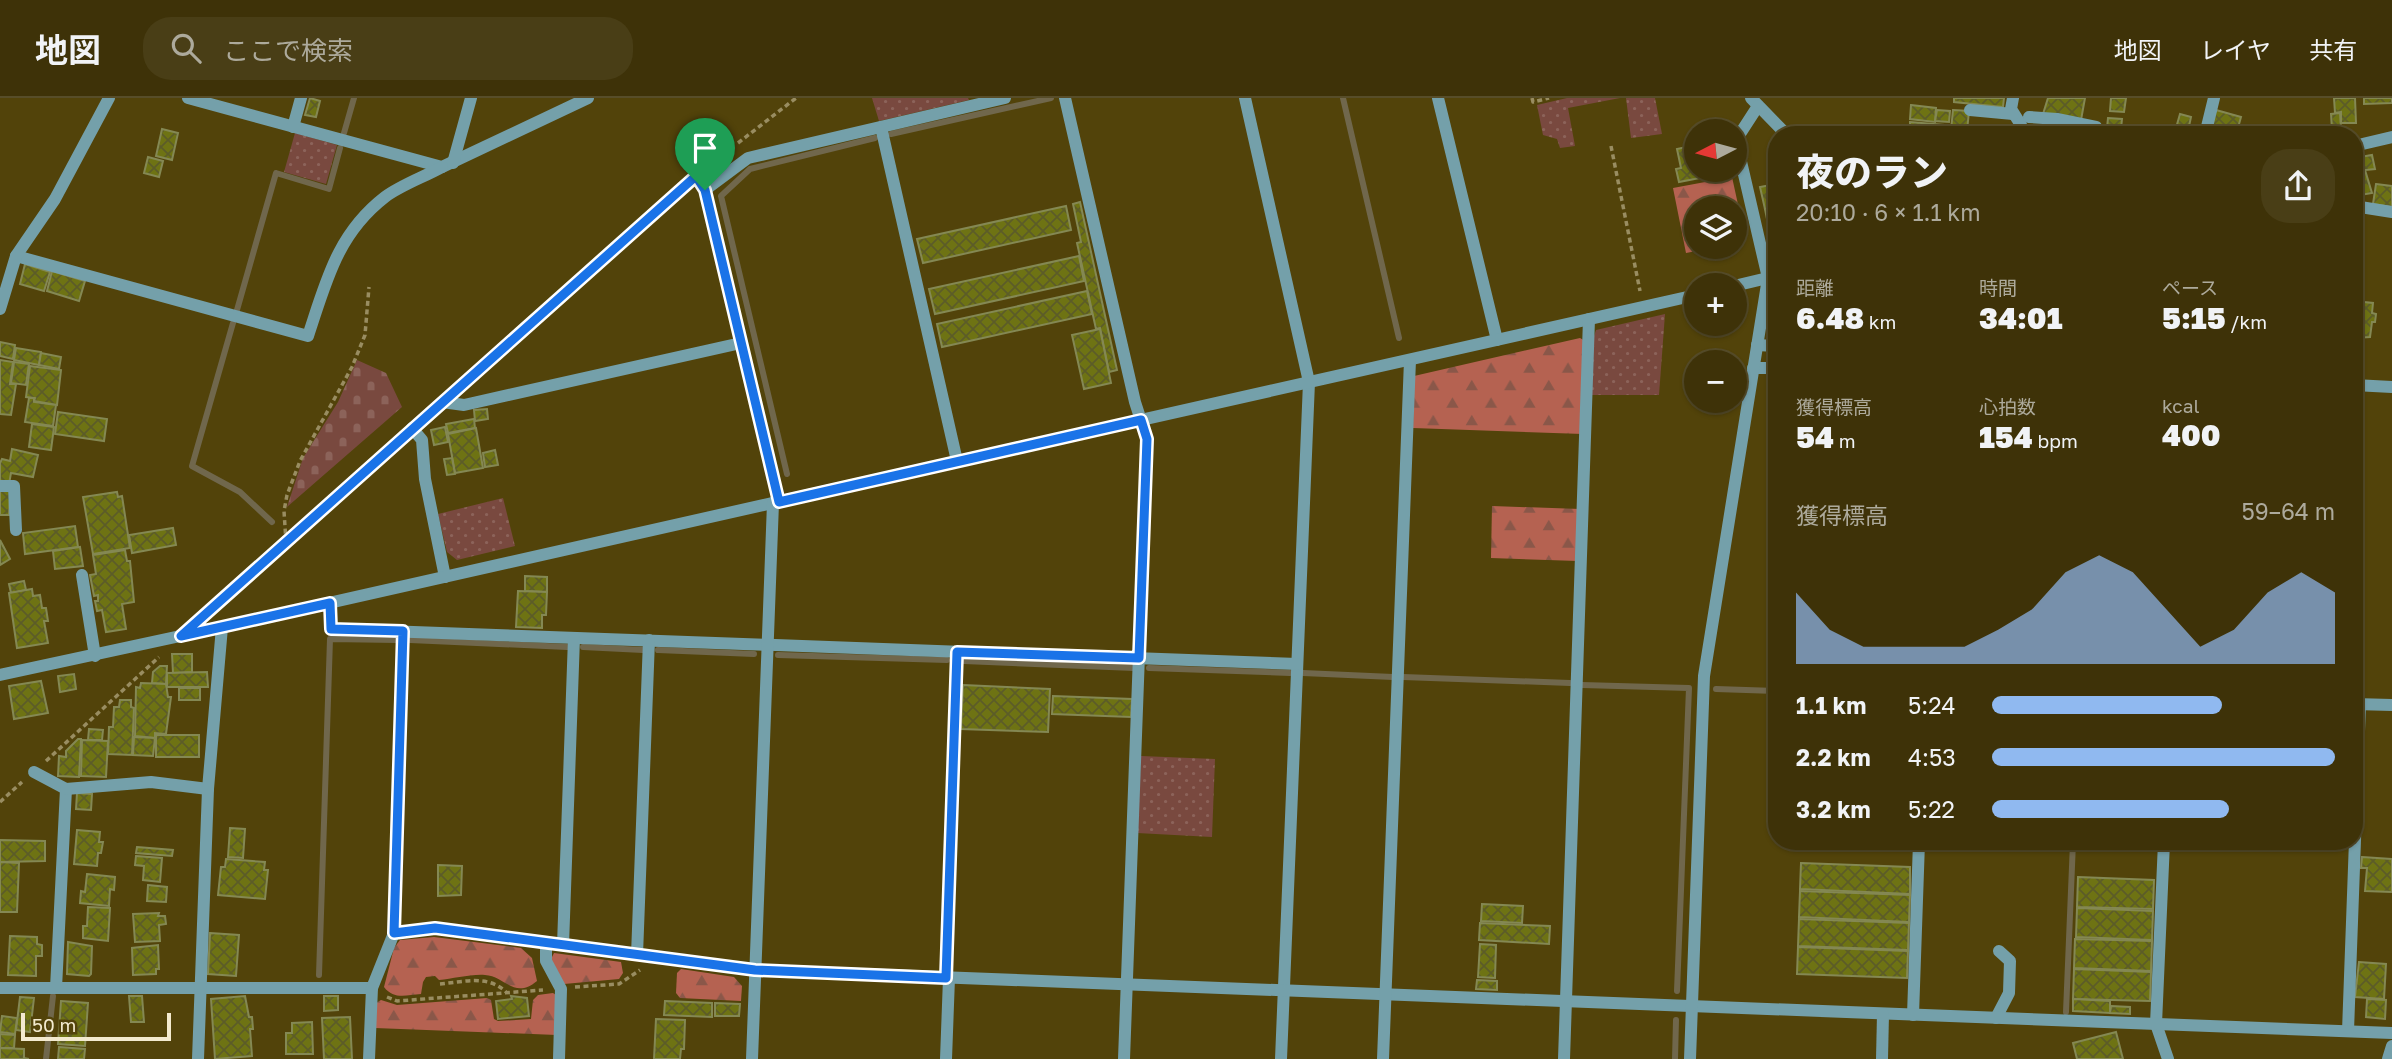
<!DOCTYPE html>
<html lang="ja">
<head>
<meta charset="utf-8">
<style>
	:root { --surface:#3e3208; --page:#493e16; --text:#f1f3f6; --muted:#adaa9c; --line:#574d29; --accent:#90b9f0 }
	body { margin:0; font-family:"Golos Text","Noto Sans JP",sans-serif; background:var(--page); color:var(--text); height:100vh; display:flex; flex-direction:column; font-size:26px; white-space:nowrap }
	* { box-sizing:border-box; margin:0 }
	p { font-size:23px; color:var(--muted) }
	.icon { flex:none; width:38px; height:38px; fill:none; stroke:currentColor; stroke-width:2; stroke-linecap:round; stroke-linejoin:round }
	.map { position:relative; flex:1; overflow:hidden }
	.panel { position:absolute; left:1768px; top:28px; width:595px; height:724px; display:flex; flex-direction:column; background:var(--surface); border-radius:28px; box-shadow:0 2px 5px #0004,0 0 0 2px var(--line) }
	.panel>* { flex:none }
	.needle { width:46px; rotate:264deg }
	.buttons { position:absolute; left:1684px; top:21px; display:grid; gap:14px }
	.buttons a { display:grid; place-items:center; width:63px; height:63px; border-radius:50%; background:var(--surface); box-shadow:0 2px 5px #0004,0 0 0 2px var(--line); font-size:35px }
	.scale { position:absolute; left:21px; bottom:18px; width:150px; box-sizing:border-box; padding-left:7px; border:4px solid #f3eacf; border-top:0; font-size:19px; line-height:24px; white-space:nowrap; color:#f3eacf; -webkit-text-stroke:5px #52430a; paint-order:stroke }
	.pin { position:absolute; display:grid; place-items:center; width:60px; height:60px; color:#fff; margin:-72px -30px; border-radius:50% 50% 50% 0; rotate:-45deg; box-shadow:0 0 7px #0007 }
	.pin .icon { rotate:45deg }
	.round { display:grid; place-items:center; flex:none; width:74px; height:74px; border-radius:28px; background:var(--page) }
	.head { display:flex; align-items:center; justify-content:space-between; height:119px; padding:0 28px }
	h1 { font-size:38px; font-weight:800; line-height:52px }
	.stats { display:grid; grid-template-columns:repeat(3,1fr); gap:10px; height:119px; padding:7px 28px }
	.stats div { display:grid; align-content:center }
	.stats b { font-size:30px; font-weight:800 }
	.stats small { font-size:19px; font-weight:400 }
	.stats p { font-size:19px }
	.chart { height:196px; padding:14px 28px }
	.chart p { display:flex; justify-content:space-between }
	.chart svg { width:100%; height:126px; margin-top:7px; fill:var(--accent); opacity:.7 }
	ul { padding:0 28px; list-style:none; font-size:23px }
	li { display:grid; grid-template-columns:112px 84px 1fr; align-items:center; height:52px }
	li i { height:18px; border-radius:9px; background:var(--accent) }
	header { display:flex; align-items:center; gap:42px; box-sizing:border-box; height:98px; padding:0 35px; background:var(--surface); border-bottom:2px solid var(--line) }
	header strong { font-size:33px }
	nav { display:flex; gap:38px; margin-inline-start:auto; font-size:24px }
	.search { width:490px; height:63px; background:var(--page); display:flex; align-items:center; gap:18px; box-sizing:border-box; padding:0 24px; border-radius:28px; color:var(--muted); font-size:26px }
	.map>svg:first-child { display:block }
	.grass { fill:url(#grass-dots) }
	.forest { fill:url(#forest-firs) }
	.cemetery { fill:url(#cemetery-stones) }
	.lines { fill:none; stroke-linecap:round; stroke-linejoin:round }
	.stream { stroke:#70674c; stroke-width:6 }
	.building { fill:url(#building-cross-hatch); stroke:#848853; stroke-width:2 }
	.path { stroke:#998d61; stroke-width:3.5; stroke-dasharray:5 3.5; stroke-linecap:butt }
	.minor { stroke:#74a0aa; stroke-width:12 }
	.route-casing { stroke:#fff; stroke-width:14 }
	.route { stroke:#1a73e8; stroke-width:9 }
</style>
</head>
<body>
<header>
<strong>地図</strong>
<div class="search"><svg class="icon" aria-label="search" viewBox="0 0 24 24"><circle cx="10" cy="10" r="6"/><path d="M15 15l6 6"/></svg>ここで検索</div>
<nav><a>地図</a><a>レイヤ</a><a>共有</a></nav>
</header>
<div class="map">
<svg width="2392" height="961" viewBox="0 0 2392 961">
	<defs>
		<pattern id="grass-dots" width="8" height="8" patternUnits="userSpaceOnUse" patternTransform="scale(1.75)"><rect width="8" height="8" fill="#79493f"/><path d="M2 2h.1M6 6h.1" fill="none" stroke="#8c635a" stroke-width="1.8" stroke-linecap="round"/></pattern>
		<pattern id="forest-firs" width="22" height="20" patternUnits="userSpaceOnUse" patternTransform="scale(1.75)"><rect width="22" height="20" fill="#b56251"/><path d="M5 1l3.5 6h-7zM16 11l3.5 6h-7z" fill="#8a5749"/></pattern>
		<pattern id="cemetery-stones" width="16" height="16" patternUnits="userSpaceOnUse" patternTransform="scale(1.75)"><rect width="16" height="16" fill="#79493f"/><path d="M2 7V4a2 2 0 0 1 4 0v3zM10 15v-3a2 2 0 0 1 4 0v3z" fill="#8c635a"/></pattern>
		<pattern id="building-cross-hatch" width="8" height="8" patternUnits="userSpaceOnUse" patternTransform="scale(1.75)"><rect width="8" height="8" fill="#6e7313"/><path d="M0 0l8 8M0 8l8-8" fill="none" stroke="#5c5c28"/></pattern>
	</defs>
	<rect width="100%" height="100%" fill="#52430a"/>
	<g class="grass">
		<polygon points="872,0 968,0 969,2 879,23"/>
		<polygon points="1567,0 1620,0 1568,10 1575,48 1560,50 1557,41 1543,37 1537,7"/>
		<polygon points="1626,0 1655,0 1662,36 1631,40"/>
		<polygon points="295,35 337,47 326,86 284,74"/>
		<polygon points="1665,216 1659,297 1591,297 1593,241 1596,232"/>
		<polygon points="503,400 515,448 457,462 447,454 438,416"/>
		<polygon points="1141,658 1215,661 1212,739 1137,735"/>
	</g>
	<g class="forest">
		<polygon points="1732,79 1746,143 1734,145 1734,110 1696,110 1696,149 1717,149 1686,155 1673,90"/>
		<polygon points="1580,240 1585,243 1583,336 1413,330 1414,278"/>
		<polygon points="1492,408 1580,411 1578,463 1491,460"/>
		<path d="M434,839L521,850L532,860L537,883C514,902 505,878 485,877C470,876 453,881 439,882L435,878L426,879L423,884L421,896C406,897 394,902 384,889L394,850L400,842Z"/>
		<polygon points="554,855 621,864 623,875 619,881 564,886 551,861"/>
		<polygon points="681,871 734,879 742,888 741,903 680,900 676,895 677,875"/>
		<polygon points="553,895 556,897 557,937 375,930 376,905 381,902 397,907 487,900 491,902 494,921 498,923 531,921 533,902 538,897"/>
	</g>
	<polygon class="cemetery" points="357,262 386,275 402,309 287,409 303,360 338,304"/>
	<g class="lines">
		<g class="stream">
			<polyline points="1343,0 1399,240"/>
			<polyline points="344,35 354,0"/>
			<polyline points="891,36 1051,0"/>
			<polyline points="237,212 276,75 329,91 340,50"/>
			<polyline points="233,225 192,368 240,394 272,424"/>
			<polyline points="787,376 721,98 750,71 875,40"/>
			<polyline points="410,542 567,549"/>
			<polyline points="583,549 643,552"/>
			<polyline points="658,552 754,556"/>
			<polyline points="778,557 947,562"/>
			<polyline points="964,563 1134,570"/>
			<polyline points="1149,570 1290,575"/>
			<polyline points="1303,575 1393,579"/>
			<polyline points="1403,579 1570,585"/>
			<polyline points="1582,587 1689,590 1677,893"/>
			<polyline points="1716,591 1776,593"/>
			<polyline points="319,877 330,541 397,542"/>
			<polyline points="2066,914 2073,744"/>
			<polyline points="46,961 53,898"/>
			<polyline points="1675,961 1676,922"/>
		</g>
	</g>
	<g class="building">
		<polygon points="310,0 320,3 316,19 305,17"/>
		<polygon points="1954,0 2004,0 2003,9 1954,4"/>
		<polygon points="2048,0 2085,0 2081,22 2043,16"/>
		<polygon points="2111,0 2126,0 2124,14 2110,13"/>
		<polygon points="2334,0 2355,0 2356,25 2341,25 2341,14 2335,15"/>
		<polygon points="2364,0 2392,0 2392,5 2364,6"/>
		<polygon points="1911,7 1936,10 1935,24 1910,21"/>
		<polygon points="1937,12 1950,13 1949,24 1935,23"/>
		<polygon points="1953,12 1969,13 1967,33 1951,32"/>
		<polygon points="2216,12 2241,19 2236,37 2209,37"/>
		<polygon points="2340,15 2341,32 2332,32 2331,16"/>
		<polygon points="2180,16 2191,19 2188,33 2176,30"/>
		<polygon points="2108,20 2122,21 2121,31 2107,30"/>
		<polygon points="1910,24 1944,27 1944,37 1898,37 1899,27 1910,28"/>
		<polygon points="162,31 178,35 172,62 156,58"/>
		<polygon points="2107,31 2133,32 2133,37 2107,37"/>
		<polygon points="1696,47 1696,72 1703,72 1705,79 1679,84 1676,71 1681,70 1677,51"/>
		<polygon points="2372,57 2375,71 2365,72 2372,95 2354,98 2354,60"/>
		<polygon points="148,59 163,63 159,79 144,75"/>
		<polygon points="1776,86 1776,108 1765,111 1760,89"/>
		<polygon points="2376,86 2392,88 2392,109 2373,106"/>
		<polygon points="1080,104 1117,272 1109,274 1100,230 1096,231 1077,145 1081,144 1073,106"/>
		<polygon points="1066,108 1071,132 923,165 917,141"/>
		<polygon points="1776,109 1776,135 1773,120 1767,121 1765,111"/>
		<polygon points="1079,158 1084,183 935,216 929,191"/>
		<polygon points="25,166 50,174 44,193 20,186"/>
		<polygon points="52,173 85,183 79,203 47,193"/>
		<polygon points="1087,193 1092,216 942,249 937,226"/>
		<polygon points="2354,203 2373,205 2372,215 2376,216 2375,224 2372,224 2370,239 2354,240"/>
		<polygon points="1100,231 1111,285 1084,291 1072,237"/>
		<polygon points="0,244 15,247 13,261 0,258"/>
		<polygon points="16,250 41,254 39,267 14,262"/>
		<polygon points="41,255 61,259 59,271 39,267"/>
		<polygon points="0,262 13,264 10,286 16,286 11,317 0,316"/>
		<polygon points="14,264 29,266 26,287 11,285"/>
		<polygon points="30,268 61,272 57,307 34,303 35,300 26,299"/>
		<polygon points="29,300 34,300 34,304 56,307 53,328 25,324"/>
		<polygon points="487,311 488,321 475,323 474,312"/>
		<polygon points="58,314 107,321 104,343 55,336"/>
		<polygon points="474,321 475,330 448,335 446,326"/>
		<polygon points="32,326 54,329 51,352 29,349"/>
		<polygon points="445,329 448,344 434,347 431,332"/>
		<polygon points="476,330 483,370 455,375 448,336"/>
		<polygon points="12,351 38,357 33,379 11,375 9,386 0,384 0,365 2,361 10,363"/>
		<polygon points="495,352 498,367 485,369 483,355"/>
		<polygon points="452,360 455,376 447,377 444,361"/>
		<polygon points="0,392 10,393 9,417 0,417"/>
		<polygon points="117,394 118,399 122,398 130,450 93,456 83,399"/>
		<polygon points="75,428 78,449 25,456 23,435"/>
		<polygon points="173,430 176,447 132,455 129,437"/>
		<polygon points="0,442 10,461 0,467"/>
		<polygon points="80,449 83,468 55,471 53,453"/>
		<polygon points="125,452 127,463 130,463 134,504 122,506 126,531 106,534 102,512 97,513 95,503 98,503 98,497 94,498 90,477 96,476 93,457"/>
		<polygon points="525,478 547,479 547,494 525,493"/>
		<polygon points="24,483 26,492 11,495 9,486"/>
		<polygon points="32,491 33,498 40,497 42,510 46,510 48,523 44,523 48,545 17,550 9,495"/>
		<polygon points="518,493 547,494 546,517 542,517 542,530 516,529"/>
		<polygon points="172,556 192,556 192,574 173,575"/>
		<polygon points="160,568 167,568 166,586 152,585 153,574"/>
		<polygon points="207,574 208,589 167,589 167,575"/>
		<polygon points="74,576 76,591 60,594 58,578"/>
		<polygon points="41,583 48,615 14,621 9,588"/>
		<polygon points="141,585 166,586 168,599 171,599 166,636 155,635 155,640 135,638 136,589 140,590"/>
		<polygon points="963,587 1050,591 1048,634 961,631"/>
		<rect x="179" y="590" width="21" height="12"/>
		<polygon points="1053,598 1132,601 1131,619 1052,616"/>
		<polygon points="120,602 131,602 131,609 134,610 132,657 108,656 109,629 113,629 114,609 119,609"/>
		<polygon points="89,631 103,632 102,642 88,642"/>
		<rect x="156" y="637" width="43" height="22"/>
		<polygon points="134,639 155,640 153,658 133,657"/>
		<polygon points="78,641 81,641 79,679 58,678 59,658 66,659 66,653"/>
		<polygon points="82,642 108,643 106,679 81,678"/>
		<polygon points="77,695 92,696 91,712 76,711"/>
		<polygon points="230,730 245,731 243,760 228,759"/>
		<polygon points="77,732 100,734 99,744 103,744 101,755 98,755 97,768 74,766"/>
		<polygon points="0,742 45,743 45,763 0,764"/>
		<polygon points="137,749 173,752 172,758 136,755"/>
		<polygon points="136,758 162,760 160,784 143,782 144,768 135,767"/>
		<polygon points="2362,759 2392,761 2392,794 2365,793 2367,770 2361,770"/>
		<polygon points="226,761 265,764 264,772 268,772 265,801 218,797 221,769 225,769"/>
		<polygon points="0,764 19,765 17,814 0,814"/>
		<polygon points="1801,765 1910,769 1910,796 1800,791"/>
		<polygon points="438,767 462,768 461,797 438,798"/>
		<polygon points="87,776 115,779 114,792 110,791 109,808 80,805 81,793 85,794"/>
		<polygon points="2078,779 2154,782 2153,811 2077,809"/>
		<polygon points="148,787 167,789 166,804 147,803"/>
		<polygon points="1800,793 1910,797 1909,824 1799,819"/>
		<polygon points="1482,806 1523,808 1522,825 1481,823"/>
		<polygon points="88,809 110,810 108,843 83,840 83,828 87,828"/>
		<polygon points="2077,810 2153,813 2152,842 2076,839"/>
		<polygon points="159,815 158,818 165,818 166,826 159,827 160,843 135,844 133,816"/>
		<polygon points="1799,821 1909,825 1908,852 1798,848"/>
		<polygon points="1480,825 1550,828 1549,846 1479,842"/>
		<polygon points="210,835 239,837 236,878 208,876"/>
		<polygon points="10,838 37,839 37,846 42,847 42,858 36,858 36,878 8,877"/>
		<polygon points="2075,841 2152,843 2151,873 2074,870"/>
		<polygon points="68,844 92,848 91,876 89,878 67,876"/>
		<polygon points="1480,846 1496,847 1495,880 1478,879"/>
		<polygon points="158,847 159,871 156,871 156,876 133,877 132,850"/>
		<polygon points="1798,849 1908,853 1907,880 1797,876"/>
		<polygon points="2359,864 2386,866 2384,901 2355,899"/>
		<polygon points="2074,871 2151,874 2150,903 2073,901"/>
		<polygon points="1477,882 1497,883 1497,892 1476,891"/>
		<polygon points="129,898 142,898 144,924 131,924"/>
		<polygon points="245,898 249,919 252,919 253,931 250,931 252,958 215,961 211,901"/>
		<polygon points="324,898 338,898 338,912 324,913"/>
		<polygon points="511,898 527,900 529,918 498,921 496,903 512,901"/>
		<polygon points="20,899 34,900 30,934 16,932"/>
		<polygon points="2073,901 2110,903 2110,915 2073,913"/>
		<polygon points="2367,901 2386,902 2385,921 2366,919"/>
		<polygon points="61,903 88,905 85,948 58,946"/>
		<polygon points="665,903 712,905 712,919 664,917"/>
		<polygon points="715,905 740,906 739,918 715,918"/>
		<polygon points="2111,908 2130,909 2130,916 2110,915"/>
		<polygon points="2,918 17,920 15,936 0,934"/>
		<polygon points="350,919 352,961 324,961 322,920"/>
		<polygon points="656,921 685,922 684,951 681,951 680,961 654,961"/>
		<polygon points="312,924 313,956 286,956 286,935 292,935 292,925"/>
		<polygon points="2116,934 2123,961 2077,961 2073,945"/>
		<polygon points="0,936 15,937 14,950 0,950"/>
		<polygon points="59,949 85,951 84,961 58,961"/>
		<polygon points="0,950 24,951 24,960 29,961 0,961"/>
	</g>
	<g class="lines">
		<g class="path">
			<polyline points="1532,0 1533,4 1549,0"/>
			<polyline points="738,45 796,0"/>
			<polyline points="1611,48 1640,193"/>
			<polyline points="458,289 685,87"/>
			<polyline points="286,444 284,413 287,397 300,363 352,269 365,237 369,189"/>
			<polyline points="206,516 400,341"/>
			<polyline points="46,663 159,559"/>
			<polyline points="0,704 22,684"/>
			<path d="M440,886C463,884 489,876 507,895"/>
			<polyline points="575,889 619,886 640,872"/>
			<polyline points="387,899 397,903 543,892"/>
		</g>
		<g class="minor">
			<polyline points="188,0 442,69 588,0"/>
			<polyline points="1065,0 1135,304 1147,341 1124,961"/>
			<polyline points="1245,0 1309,284 1281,961"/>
			<polyline points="1438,0 1497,242"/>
			<polyline points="1751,0 1787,37"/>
			<polyline points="2013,0 2011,11 2021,27 2020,37"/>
			<polyline points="1970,12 2013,16"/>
			<polyline points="2029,19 2057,21 2096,29 2096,37"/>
			<polyline points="293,29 301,0"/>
			<polyline points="881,29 957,363"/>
			<polyline points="2205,37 2214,0"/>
			<polyline points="2354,48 2392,39"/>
			<polyline points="453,65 471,0"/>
			<polyline points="696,78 705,92 779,404"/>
			<polyline points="705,92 748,60 1005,0"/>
			<polyline points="2354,108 2392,114"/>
			<path d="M16,158L308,238C326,184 337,136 385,99C401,87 424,79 442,69"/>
			<polyline points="1734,188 1776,178"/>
			<polyline points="0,211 16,158 55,101 109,0"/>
			<polyline points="1757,247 1776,248"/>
			<polyline points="1753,270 1776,270"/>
			<polyline points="2354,287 2392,289"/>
			<polyline points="442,304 464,307 741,245"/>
			<polyline points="412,330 422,342 425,381 445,479"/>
			<polyline points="0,388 14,388 16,432"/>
			<polyline points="82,477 95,558"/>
			<polyline points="330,505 331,531 1297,566"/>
			<polyline points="0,577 222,529 1696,197"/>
			<polyline points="2354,606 2392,607"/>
			<polyline points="34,674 66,691 56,890"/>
			<polyline points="66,691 151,684 208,691"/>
			<polyline points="2164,744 2156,926 2168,961"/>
			<polyline points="394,835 403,533"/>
			<polyline points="546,845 546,863 561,891 559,961"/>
			<polyline points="563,847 574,540"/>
			<polyline points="637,857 649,542"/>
			<polyline points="946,880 957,554"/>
			<polyline points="0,890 372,890"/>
			<polyline points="1913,917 1919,744"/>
			<polyline points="1996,920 2009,895 2010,863 1999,853"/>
			<polyline points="2348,933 2360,606"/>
			<polyline points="198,961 208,691 222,529"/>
			<polyline points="369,961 372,890 394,835 435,830 755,872 2392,935"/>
			<polyline points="752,961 773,405"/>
			<polyline points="946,961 949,880"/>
			<polyline points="1383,961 1410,262"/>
			<polyline points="1564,961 1589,221"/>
			<polyline points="1690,961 1704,578 1768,180 1736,42 1758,8"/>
			<polyline points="1882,961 1883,916"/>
			<polyline points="2388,961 2392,948"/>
		</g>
	</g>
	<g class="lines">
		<defs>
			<polygon id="route" points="696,78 705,92 779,404 1141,322 1147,341 1139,560 957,554 946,880 755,872 435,830 394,835 403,533 331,531 330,505 181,538"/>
		</defs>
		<use href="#route" class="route-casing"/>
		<use href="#route" class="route"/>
	</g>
</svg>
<div class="buttons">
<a><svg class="needle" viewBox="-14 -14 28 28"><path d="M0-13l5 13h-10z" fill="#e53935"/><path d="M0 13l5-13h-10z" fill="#adaa9c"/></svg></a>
<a><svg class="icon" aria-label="layers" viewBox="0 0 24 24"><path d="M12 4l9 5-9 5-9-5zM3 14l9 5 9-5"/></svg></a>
<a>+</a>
<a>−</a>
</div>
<div class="scale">50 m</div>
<div class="pin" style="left:705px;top:92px;background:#1e9e55"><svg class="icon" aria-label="arrive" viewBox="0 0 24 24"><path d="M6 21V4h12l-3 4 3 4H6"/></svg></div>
<section class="panel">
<div class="head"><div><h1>夜のラン</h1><p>20:10 · 6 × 1.1 km</p></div><a class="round"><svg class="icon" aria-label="share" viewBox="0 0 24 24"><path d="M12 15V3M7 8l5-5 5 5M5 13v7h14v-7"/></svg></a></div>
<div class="stats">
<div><p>距離</p><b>6.48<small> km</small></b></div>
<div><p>時間</p><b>34:01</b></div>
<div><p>ペース</p><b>5:15<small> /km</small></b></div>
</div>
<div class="stats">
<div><p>獲得標高</p><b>54<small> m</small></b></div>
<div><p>心拍数</p><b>154<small> bpm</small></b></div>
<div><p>kcal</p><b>400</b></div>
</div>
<div class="chart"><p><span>獲得標高</span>59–64 m</p>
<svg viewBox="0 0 160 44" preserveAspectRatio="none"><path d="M0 44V19L10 32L20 38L30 38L40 38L50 38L60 32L70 25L80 12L90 6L100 12L110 25L120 38L130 32L140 19L150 12L160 19V44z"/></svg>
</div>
<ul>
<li><b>1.1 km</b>5:24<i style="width:67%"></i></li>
<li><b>2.2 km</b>4:53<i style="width:100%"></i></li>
<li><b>3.2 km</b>5:22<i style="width:69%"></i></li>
</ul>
</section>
</div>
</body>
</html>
